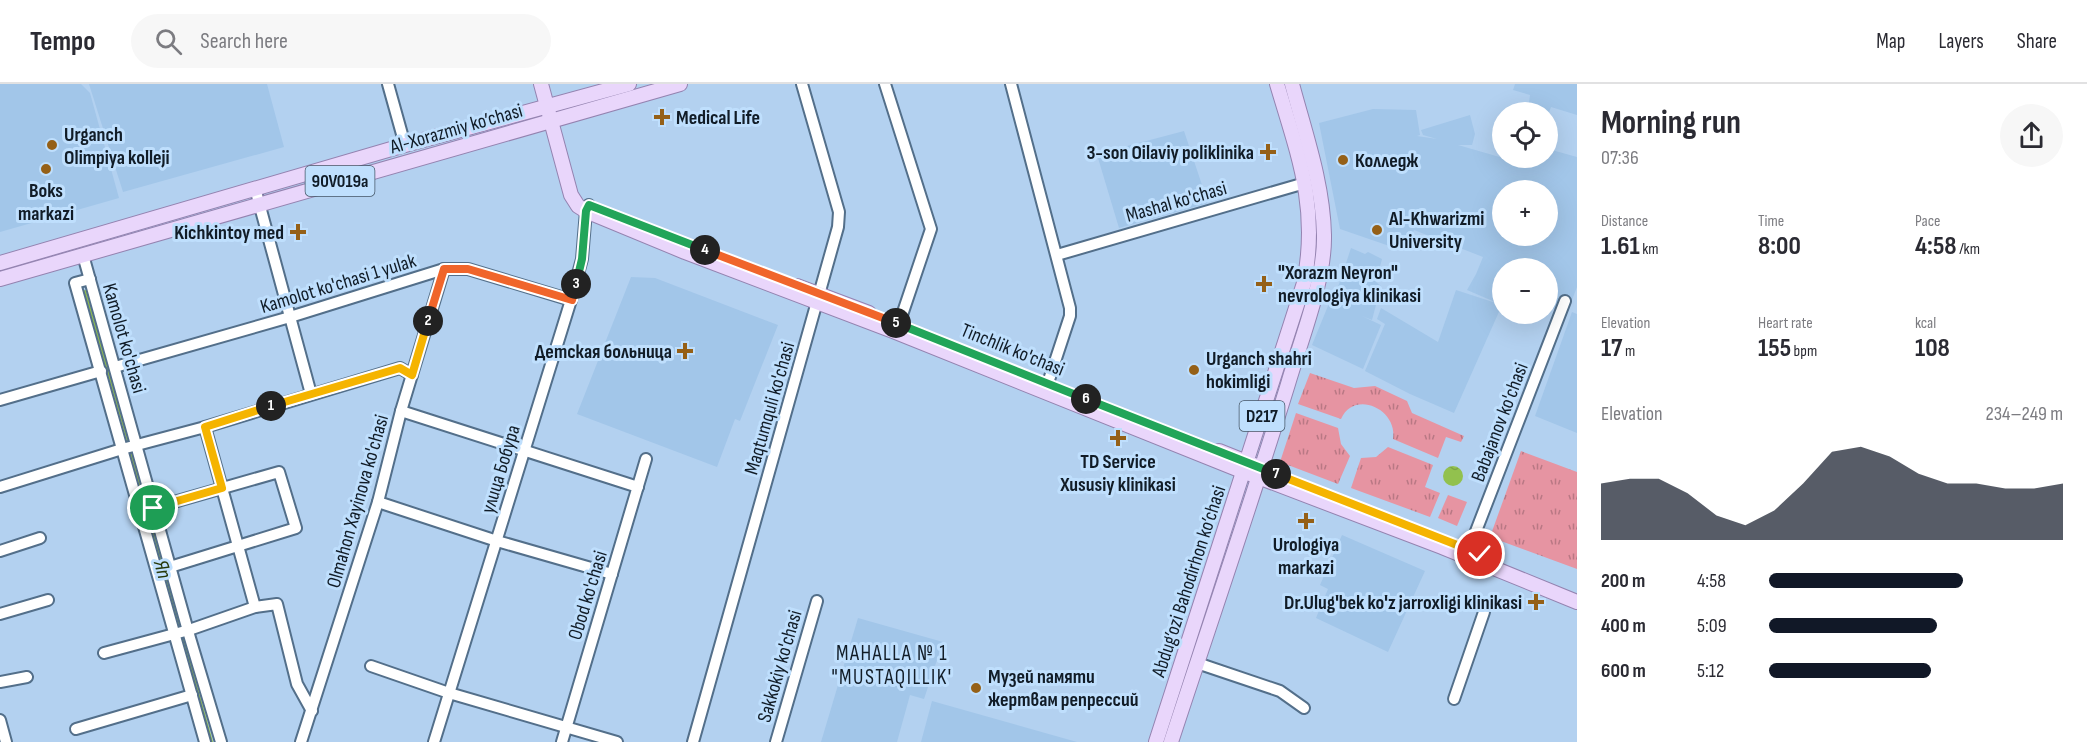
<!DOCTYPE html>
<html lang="en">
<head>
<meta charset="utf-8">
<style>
	:root { --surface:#fff; --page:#f7f7f7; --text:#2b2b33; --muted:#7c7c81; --line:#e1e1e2; --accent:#111827 }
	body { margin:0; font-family:"Sofia Sans Condensed",sans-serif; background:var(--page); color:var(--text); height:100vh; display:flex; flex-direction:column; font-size:22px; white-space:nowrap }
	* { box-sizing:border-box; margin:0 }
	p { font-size:20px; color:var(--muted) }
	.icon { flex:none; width:33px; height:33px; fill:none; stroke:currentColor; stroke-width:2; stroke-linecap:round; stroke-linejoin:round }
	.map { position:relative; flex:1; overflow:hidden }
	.side { display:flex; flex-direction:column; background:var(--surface); width:510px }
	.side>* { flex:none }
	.buttons { position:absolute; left:1492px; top:18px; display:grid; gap:12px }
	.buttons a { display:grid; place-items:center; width:66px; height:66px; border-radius:50%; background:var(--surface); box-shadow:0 6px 24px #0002; font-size:30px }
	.pin { position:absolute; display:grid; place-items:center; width:51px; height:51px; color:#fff; margin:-26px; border:3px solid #fff; border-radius:50%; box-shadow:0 2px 6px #0007 }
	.km { position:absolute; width:30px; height:30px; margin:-15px; border-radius:50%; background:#222; color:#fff; font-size:16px; line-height:30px; text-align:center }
	.round { display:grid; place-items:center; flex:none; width:63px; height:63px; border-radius:32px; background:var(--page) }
	.summary { display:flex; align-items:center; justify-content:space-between; height:102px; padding:0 24px }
	h1 { font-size:33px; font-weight:700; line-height:45px }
	.stats { display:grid; grid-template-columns:repeat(3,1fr); gap:9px; height:102px; padding:6px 24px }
	.stats div { display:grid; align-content:center }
	.stats b { font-size:26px; font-weight:700 }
	.stats small { font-size:16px; font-weight:400 }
	.stats p { font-size:16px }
	.chart { height:168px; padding:12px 24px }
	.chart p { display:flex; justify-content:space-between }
	.chart svg { width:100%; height:108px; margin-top:6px; fill:var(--accent); opacity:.7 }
	ul { padding:0 24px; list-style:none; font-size:20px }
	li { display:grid; grid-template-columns:96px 72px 1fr; align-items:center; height:45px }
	li i { height:15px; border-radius:8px; background:var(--accent) }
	header { display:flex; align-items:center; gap:36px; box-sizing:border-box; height:84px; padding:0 30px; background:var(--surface); border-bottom:2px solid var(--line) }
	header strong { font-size:28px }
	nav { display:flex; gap:33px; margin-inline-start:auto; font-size:21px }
	.search { width:420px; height:54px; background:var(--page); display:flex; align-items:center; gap:15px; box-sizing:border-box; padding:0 21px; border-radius:33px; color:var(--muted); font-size:22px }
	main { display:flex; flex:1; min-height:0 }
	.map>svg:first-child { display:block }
	.built { fill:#a2c6e9; fill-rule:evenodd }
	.grass { fill:url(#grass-tufts) }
	.water { fill:url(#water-ripples) }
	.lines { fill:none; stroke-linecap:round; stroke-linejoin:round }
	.stream { stroke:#92c14e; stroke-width:2 }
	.minor-casing { stroke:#536f8a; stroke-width:14 }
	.major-casing { stroke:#9483b0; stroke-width:16 }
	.minor { stroke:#fff; stroke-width:10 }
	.major { stroke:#e9d6fb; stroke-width:14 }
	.split-1-casing { stroke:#fff; stroke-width:12 }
	.split-2-casing { stroke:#fff; stroke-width:12 }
	.split-3-casing { stroke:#fff; stroke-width:12 }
	.split-4-casing { stroke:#fff; stroke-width:12 }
	.split-5-casing { stroke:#fff; stroke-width:12 }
	.split-6-casing { stroke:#fff; stroke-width:12 }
	.split-7-casing { stroke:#fff; stroke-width:12 }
	.split-8-casing { stroke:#fff; stroke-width:12 }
	.split-1 { stroke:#f5b400; stroke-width:8 }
	.split-2 { stroke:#f5b400; stroke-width:8 }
	.split-3 { stroke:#f0652b; stroke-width:8 }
	.split-4 { stroke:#22a559; stroke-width:8 }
	.split-5 { stroke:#f0652b; stroke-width:8 }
	.split-6 { stroke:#22a559; stroke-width:8 }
	.split-7 { stroke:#22a559; stroke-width:8 }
	.split-8 { stroke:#f5b400; stroke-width:8 }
	.poi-dot { fill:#956017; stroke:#bfdffd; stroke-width:2 }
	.labels { text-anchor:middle; stroke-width:6; stroke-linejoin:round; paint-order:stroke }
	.shield { fill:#bfdffd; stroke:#455667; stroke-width:1.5 }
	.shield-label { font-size:18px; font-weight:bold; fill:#111c27 }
	.poi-label { font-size:20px; font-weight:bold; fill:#111c27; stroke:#bfdffd; text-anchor:start }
	.street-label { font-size:20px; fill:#111c27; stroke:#bfdffd }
	.water-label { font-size:21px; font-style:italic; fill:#263809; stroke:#bfdffd }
	.neighbourhood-label { font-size:21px; letter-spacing:1.5px; fill:#111c27; stroke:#bfdffd }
</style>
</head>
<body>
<header>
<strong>Tempo</strong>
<div class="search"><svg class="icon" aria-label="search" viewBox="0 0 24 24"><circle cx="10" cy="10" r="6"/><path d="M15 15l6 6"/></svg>Search here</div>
<nav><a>Map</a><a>Layers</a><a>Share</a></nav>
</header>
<main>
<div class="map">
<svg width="1577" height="658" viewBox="0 0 1577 658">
	<defs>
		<pattern id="grass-tufts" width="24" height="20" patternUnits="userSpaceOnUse" patternTransform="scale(1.5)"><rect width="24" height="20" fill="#e694a2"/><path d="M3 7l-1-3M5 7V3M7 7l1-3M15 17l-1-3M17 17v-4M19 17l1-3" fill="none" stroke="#b97884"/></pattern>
		<pattern id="water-ripples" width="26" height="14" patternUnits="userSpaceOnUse" patternTransform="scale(1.5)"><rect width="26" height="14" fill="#92c14e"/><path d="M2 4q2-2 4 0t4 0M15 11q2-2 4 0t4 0" fill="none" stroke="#7da544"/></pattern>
	</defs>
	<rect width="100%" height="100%" fill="#b3d1f0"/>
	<g class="built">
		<polygon points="0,0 81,0 90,9 119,114 0,148"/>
		<polygon points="89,0 267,0 284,63 123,108"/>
		<polygon points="1515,0 1577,0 1577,31 1551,23 1548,31 1548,28 1528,26 1530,11 1513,6"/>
		<path d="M1373,25L1416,26L1420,51L1417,52L1437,55L1423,51L1421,46L1470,31L1475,50L1472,61H1458L1503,74L1524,78L1525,74H1548V65L1577,73V203L1567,229L1548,223V184H1503V209L1500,208L1495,218L1467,206L1476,190L1483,173L1414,146L1404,167L1340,145L1319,39ZM1503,106H1548V152H1503Z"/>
		<polygon points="1184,47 1208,119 1119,144 1098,74 1112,66"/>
		<polygon points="1351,164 1365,170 1368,168 1382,175 1376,198 1381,202 1372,236 1362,232 1381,241 1363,285 1312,261 1330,217 1333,218"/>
		<polygon points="631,193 655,194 778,241 740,337 735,335 717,383 577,330"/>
		<polygon points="1456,206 1502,221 1454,329 1410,310 1365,287 1385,240 1377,235 1381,224 1438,258"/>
		<polygon points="1572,228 1577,230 1577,349 1535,332"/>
		<polygon points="1342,451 1425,487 1388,568 1316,534 1328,505 1320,501"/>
		<polygon points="858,534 943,558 924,615 910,611 897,658 821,658"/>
		<polygon points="932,617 1077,658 921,658"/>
	</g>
	<g class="grass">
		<path d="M1310,289L1354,304L1375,302L1407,317L1412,329L1464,352L1461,358L1446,353L1438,374L1393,355C1398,325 1354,305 1341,335L1298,320Z"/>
		<polygon points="1296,329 1338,344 1341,360 1350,372 1338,400 1280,378"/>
		<polygon points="1388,363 1433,381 1425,403 1440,409 1430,433 1351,404 1361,374 1376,373"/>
		<polygon points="1521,367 1577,388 1577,485 1490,453"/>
		<polygon points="1448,411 1467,418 1457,442 1438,434"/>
	</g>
	<circle class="water" cx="1453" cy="392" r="10"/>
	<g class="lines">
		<g class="stream">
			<polyline points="85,207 129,361"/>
			<polyline points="130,366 181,546"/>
			<polyline points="182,551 212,658"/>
		</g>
		<defs>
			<g id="minor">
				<polyline points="388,0 405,61"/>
				<polyline points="885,0 931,145 899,240"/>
				<polyline points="1011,0 1070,224 1070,232 1045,308"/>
				<polyline points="255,104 311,310"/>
				<polyline points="83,171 190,554 221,658"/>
				<polyline points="1057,171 1305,99"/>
				<polyline points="90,195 75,199 205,658"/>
				<polyline points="115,283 290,233 444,185 468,185 571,216"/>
				<polyline points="0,316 101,287"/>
				<polyline points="401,327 638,403"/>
				<polyline points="205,343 255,523"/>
				<polyline points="0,403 122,365 205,343 400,284 412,291"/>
				<polyline points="378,418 497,457 612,490"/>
				<polyline points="153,424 279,388 296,444 170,483"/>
				<polyline points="0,467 40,454"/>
				<polyline points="1466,473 1565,217"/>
				<polyline points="0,530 48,516"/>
				<polyline points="104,569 189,546 255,523 277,520 297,600 312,627"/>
				<polyline points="1197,579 1280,607 1304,624"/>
				<polyline points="371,582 449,609 617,658"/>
				<polyline points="0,598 27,593"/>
				<polyline points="1454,615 1484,528"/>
				<polyline points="0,636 6,658"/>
				<polyline points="76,645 192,611"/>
				<polyline points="301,658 378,418 401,327 444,185"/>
				<polyline points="434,658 571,216 582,175 586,127 589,121"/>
				<polyline points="562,658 646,375"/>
				<polyline points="693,658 838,143 839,128 802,0"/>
				<polyline points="776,658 817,517"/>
			</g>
			<g id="major">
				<polyline points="541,0 571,111 578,122 586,127 685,168 893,247 1237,385 1442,463 1577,518"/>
				<polyline points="0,179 405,61 629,0"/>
				<polyline points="0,195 680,0"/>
				<polyline points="797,202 869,229"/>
				<polyline points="1219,367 1259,383"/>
				<path d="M1156,658L1304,199C1319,123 1298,71 1277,0"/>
				<path d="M1171,658C1210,539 1251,420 1288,300C1301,255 1325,197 1324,151C1323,99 1305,49 1292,0"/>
			</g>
		</defs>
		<use href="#minor" class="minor-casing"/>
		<use href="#major" class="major-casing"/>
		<use href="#minor" class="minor"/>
		<use href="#major" class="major"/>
	</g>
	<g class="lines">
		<defs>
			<polyline id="split-1" points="153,424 222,404 205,343 271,322"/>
			<polyline id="split-2" points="271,322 400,284 412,291 428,237"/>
			<polyline id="split-3" points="428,237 444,185 468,185 572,216 576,200"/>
			<polyline id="split-4" points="576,200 582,175 586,127 589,121 705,166"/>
			<polyline id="split-5" points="705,166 896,239"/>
			<polyline id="split-6" points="896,239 1086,315"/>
			<polyline id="split-7" points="1086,315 1276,390"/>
			<polyline id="split-8" points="1276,390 1480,470"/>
		</defs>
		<use href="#split-1" class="split-1-casing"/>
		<use href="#split-2" class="split-2-casing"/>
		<use href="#split-3" class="split-3-casing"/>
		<use href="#split-4" class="split-4-casing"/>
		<use href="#split-5" class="split-5-casing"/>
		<use href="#split-6" class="split-6-casing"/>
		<use href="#split-7" class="split-7-casing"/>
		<use href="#split-8" class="split-8-casing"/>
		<use href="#split-1" class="split-1"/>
		<use href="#split-2" class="split-2"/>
		<use href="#split-3" class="split-3"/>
		<use href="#split-4" class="split-4"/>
		<use href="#split-5" class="split-5"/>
		<use href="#split-6" class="split-6"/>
		<use href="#split-7" class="split-7"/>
		<use href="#split-8" class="split-8"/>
	</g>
	<g class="poi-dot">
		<path d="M659 24h6v6h6v6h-6v6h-6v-6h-6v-6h6z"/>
		<circle cx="52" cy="61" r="6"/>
		<path d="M1265 59h6v6h6v6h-6v6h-6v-6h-6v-6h6z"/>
		<circle cx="1343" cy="76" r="6"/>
		<circle cx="46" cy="85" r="6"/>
		<circle cx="1377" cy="146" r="6"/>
		<path d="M295 139h6v6h6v6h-6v6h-6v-6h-6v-6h6z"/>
		<path d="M1261 191h6v6h6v6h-6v6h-6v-6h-6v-6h6z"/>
		<path d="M682 258h6v6h6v6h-6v6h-6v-6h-6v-6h6z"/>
		<circle cx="1194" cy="286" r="6"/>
		<path d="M1115 345h6v6h6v6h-6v6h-6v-6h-6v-6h6z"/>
		<path d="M1303 428h6v6h6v6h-6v6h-6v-6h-6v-6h6z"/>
		<path d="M1533 509h6v6h6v6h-6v6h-6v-6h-6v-6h6z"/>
		<circle cx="976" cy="604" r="6"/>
	</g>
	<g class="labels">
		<g class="shield">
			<rect x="305.5" y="82" width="69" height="30" rx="4.5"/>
			<rect x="1239.5" y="317" width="45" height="30" rx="4.5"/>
		</g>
		<g class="shield-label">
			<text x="340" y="103">90V019a</text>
			<text x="1262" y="338">D217</text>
		</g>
		<g class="poi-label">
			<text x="676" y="40">Medical Life</text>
			<text x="64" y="57">Urganch<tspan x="64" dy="23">Olimpiya kolleji</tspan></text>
			<text x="1254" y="75" text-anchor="end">3-son Oilaviy poliklinika</text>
			<text x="1355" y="83">Колледж</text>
			<text x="46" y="113" text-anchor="middle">Boks<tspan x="46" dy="23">markazi</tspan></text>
			<text x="1389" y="141">Al-Khwarizmi<tspan x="1389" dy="23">University</tspan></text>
			<text x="284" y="155" text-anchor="end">Kichkintoy med</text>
			<text x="1278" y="195">"Xorazm Neyron"<tspan x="1278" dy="23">nevrologiya klinikasi</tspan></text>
			<text x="672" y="274" text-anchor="end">Детская больница</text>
			<text x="1206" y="281">Urganch shahri<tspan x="1206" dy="23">hokimligi</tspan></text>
			<text x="1118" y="384" text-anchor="middle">TD Service<tspan x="1118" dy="23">Xususiy klinikasi</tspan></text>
			<text x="1306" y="467" text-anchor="middle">Urologiya<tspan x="1306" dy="23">markazi</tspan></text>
			<text x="1522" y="525" text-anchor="end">Dr.Ulug'bek ko'z jarroxligi klinikasi</text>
			<text x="988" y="599">Музей памяти<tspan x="988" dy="23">жертвам репрессий</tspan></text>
		</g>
		<g class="street-label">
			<text transform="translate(456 44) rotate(-16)" y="7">Al-Xorazmiy ko’chasi</text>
			<text transform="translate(1176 117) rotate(-16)" y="7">Mashal ko'chasi</text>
			<text transform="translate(338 199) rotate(-17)" y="7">Kamolot ko'chasi 1 yulak</text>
			<text transform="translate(125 254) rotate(74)" y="7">Kamolot ko'chasi</text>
			<text transform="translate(1013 265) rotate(22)" y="7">Tinchlik ko'chasi</text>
			<text transform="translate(769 324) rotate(-74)" y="7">Maqtumquli ko'chasi</text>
			<text transform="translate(1499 338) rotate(-69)" y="7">Babajanov ko'chasi</text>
			<text transform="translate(500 385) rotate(-73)" y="7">улица Бобура</text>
			<text transform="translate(357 417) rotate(-74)" y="7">Olmahon Xayinova ko'chasi</text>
			<text transform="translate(1188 497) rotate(-72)" y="7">Abdug’ozi Bahodirhon ko’chasi</text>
			<text transform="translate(587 511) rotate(-73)" y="7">Obod ko'chasi</text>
			<text transform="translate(779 582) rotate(-74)" y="7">Sakkokiy ko'chasi</text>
		</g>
		<g class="water-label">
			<text transform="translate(163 485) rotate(74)" y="7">Яп</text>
		</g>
		<g class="neighbourhood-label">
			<text x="892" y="576">MAHALLA № 1<tspan x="892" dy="24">"MUSTAQILLIK'</tspan></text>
		</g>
	</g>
</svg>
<div class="buttons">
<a><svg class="icon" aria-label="locate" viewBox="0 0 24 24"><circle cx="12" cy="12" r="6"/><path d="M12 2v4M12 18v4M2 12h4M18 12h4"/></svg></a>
<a>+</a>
<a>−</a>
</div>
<div class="pin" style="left:153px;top:424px;background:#1e9e55"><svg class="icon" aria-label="arrive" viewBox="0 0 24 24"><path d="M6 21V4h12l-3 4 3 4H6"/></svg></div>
<div class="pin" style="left:1480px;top:470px;background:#d93025"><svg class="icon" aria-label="check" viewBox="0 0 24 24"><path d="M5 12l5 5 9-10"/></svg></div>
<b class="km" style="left:271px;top:322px">1</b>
<b class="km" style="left:428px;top:237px">2</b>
<b class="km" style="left:576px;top:200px">3</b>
<b class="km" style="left:705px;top:166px">4</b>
<b class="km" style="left:896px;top:239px">5</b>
<b class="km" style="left:1086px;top:315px">6</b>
<b class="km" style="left:1276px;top:390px">7</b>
</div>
<section class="side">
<div class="summary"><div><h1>Morning run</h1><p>07:36</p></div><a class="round"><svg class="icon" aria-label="share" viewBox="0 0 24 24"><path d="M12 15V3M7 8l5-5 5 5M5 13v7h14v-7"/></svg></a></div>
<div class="stats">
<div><p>Distance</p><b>1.61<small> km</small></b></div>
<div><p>Time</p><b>8:00</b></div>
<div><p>Pace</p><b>4:58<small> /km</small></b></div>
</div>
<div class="stats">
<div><p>Elevation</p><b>17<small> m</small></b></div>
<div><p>Heart rate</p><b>155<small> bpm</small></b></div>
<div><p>kcal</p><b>108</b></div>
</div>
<div class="chart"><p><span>Elevation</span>234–249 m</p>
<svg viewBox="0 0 160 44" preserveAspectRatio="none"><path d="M0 44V21L10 19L20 19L30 25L40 34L50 38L60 32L70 21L80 8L90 6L100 10L110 17L120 21L130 21L140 23L150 23L160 21V44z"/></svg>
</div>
<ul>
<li><b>200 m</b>4:58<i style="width:66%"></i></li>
<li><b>400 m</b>5:09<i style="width:57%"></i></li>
<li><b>600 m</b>5:12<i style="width:55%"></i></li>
</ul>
</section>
</main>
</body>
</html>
